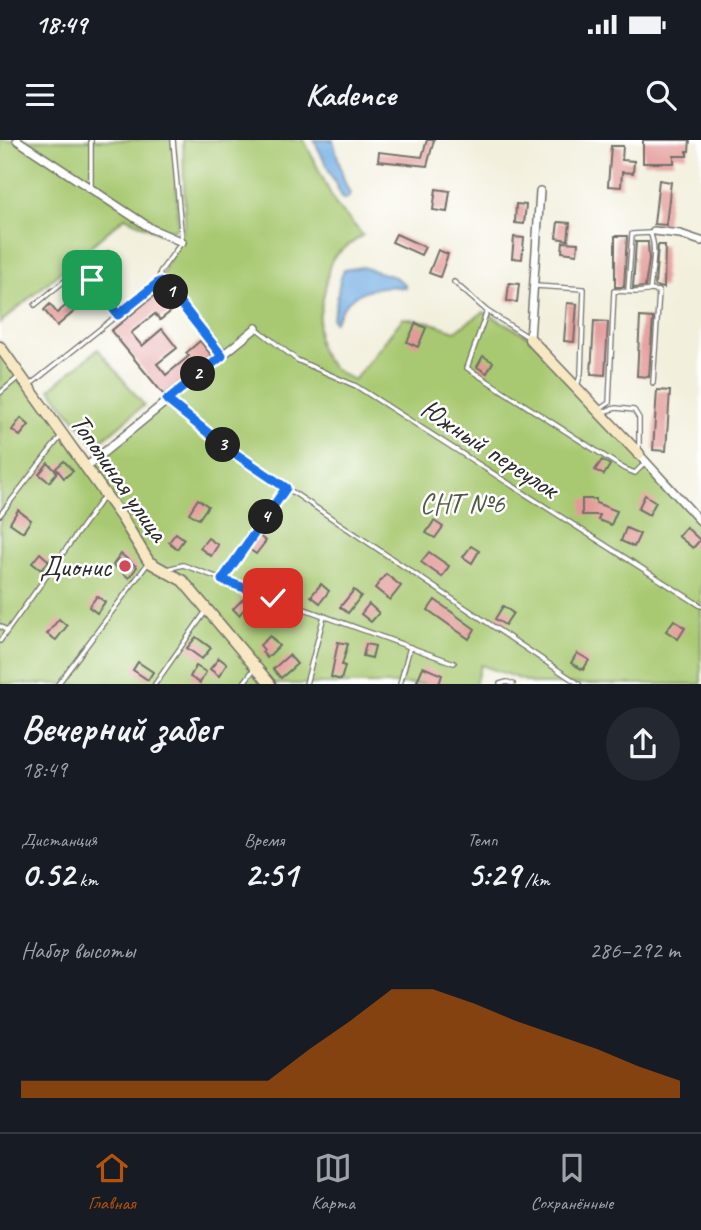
<!DOCTYPE html>
<html lang="ru">
<head>
<meta charset="utf-8">
<style>
	:root { --surface:#171b24; --page:#242831; --text:#f1f3f6; --muted:#9ea1a6; --line:#363941; --accent:#b45309 }
	body { margin:0; font-family:Caveat,sans-serif; background:var(--page); color:var(--text); height:100vh; display:flex; flex-direction:column; font-size:26px; white-space:nowrap }
	* { box-sizing:border-box; margin:0 }
	p { font-size:23px; color:var(--muted) }
	.icon { flex:none; width:38px; height:38px; fill:none; stroke:currentColor; stroke-width:2; stroke-linecap:round; stroke-linejoin:round }
	.map { position:relative; height:544px; overflow:hidden }
	.side { display:flex; flex-direction:column; background:var(--surface); flex:1 }
	.side>* { flex:none }
	.pin { position:absolute; display:grid; place-items:center; width:60px; height:60px; color:#fff; margin:-30px; border-radius:14px; box-shadow:0 4px 10px #0006 }
	.km { position:absolute; width:35px; height:35px; margin:-18px; border-radius:50%; background:#222; color:#fff; font-size:19px; line-height:35px; text-align:center }
	.round { display:grid; place-items:center; flex:none; width:74px; height:74px; border-radius:37px; background:var(--page) }
	.headline { display:flex; align-items:center; justify-content:space-between; height:119px; padding:0 21px }
	h1 { font-size:38px; font-weight:800; line-height:52px }
	.figures { display:grid; grid-template-columns:repeat(3,1fr); gap:10px; height:119px; padding:7px 21px }
	.figures div { display:grid; align-content:center }
	.figures b { font-size:35px; font-weight:800 }
	.figures small { font-size:19px; font-weight:400 }
	.figures p { font-size:19px }
	.chart { height:196px; padding:14px 21px }
	.chart p { display:flex; justify-content:space-between }
	.chart svg { width:100%; height:126px; margin-top:7px; fill:var(--accent); opacity:.7 }
	.status { display:flex; justify-content:space-between; align-items:center; height:49px; padding:0 35px; background:var(--surface); direction:ltr }
	.status svg { height:19px; fill:currentColor }
	header { display:flex; justify-content:space-between; align-items:center; height:91px; padding:0 21px; background:var(--surface); font-size:32px; font-weight:800 }
	.tabs { display:flex; justify-content:space-around; align-items:center; height:98px; border-top:2px solid var(--line); background:var(--surface); font-size:19px; color:var(--muted) }
	.tabs a { display:grid; justify-items:center; gap:4px }
	.tabs .on { color:var(--accent) }
	.map>svg:first-child { display:block }
	.green { fill:#a8c971; stroke:#6a7a4e; stroke-width:2 }
	.water { fill:#72aee3; stroke:#4e6c87; stroke-width:2 }
	.building { fill:#e39a98 }
	.lines { fill:none; stroke-linecap:round; stroke-linejoin:round }
	.lane-casing { stroke:#717069; stroke-width:6 }
	.street-casing { stroke:#717069; stroke-width:10 }
	.secondary-casing { stroke:#717069; stroke-width:13 }
	.lane { stroke:#fff; stroke-width:3.5 }
	.street { stroke:#fff; stroke-width:7 }
	.secondary { stroke:#f7e8c3; stroke-width:10 }
	.route-casing { stroke:#fff; stroke-width:14 }
	.route { stroke:#1a73e8; stroke-width:9 }
	.poi-dot { fill:#d1495b; stroke:#fff; stroke-width:2.5 }
	.labels { text-anchor:middle; stroke-width:5; stroke-linejoin:round; paint-order:stroke }
	.street-label { font-size:28px; fill:#2b2b2b; stroke:#fff }
	.park-label { font-size:28px; fill:#505a40; stroke:#fff }
	.poi-label { font-size:28px; fill:#2b2b2b; stroke:#fff; text-anchor:end }
</style>
</head>
<body>
<div class="status"><b>18:49</b><svg viewBox="0 0 49 12"><path d="M0 12V9h3v3zM5 12V6h3v6zM10 12V3h3v9zM15 12V0h3v12zM26 1h20v11H26zM47 4h2v5h-2z"/></svg></div>
<header><svg class="icon" aria-label="menu" viewBox="0 0 24 24"><path d="M4 6h16M4 12h16M4 18h16"/></svg>Kadence<svg class="icon" aria-label="search" viewBox="0 0 24 24"><circle cx="10" cy="10" r="6"/><path d="M15 15l6 6"/></svg></header>
<div class="map">
<svg width="701" height="544" viewBox="0 0 701 544">
	<rect width="100%" height="100%" fill="#fff"/>
	<filter id="ink" filterUnits="userSpaceOnUse"><feTurbulence type="fractalNoise" baseFrequency=".0143" numOctaves="2"/><feDisplacementMap in="SourceGraphic" scale="14" xChannelSelector="R" yChannelSelector="G"/><feConvolveMatrix kernelMatrix="1 2 1 2 8 2 1 2 1" color-interpolation-filters="sRGB"/></filter>
	<filter id="wash" filterUnits="userSpaceOnUse"><feTurbulence type="fractalNoise" baseFrequency=".00686" numOctaves="4" result="noise"/><feDisplacementMap in="SourceGraphic" scale="28" xChannelSelector="R" yChannelSelector="G"/><feGaussianBlur stdDeviation="1.57" result="paint"/><feColorMatrix in="noise" values="0 0 0 0 0 0 0 0 0 0 0 0 0 0 0 0 0 1.4 0 .05"/><feComposite in="paint" operator="in"/></filter>
	<g filter="url(#wash)">
		<rect width="100%" height="100%" fill="#f2efdc"/>
		<g class="green">
			<polygon points="0,0 175,0 178,88 160,93 125,77 0,183"/>
			<path d="M183,0H304L336,65L363,95C354,102 341,109 333,118C328,125 327,140 325,149C316,191 307,220 354,240L403,178L429,182L455,191L484,172L532,198L701,382V544H534L481,525L475,544H0V202L94,318L221,211L159,142L185,84Z"/>
			<polygon points="98,209 144,265 96,305 50,249"/>
		</g>
		<g class="water">
			<polygon points="314,0 333,0 344,40 350,54 348,58 343,59"/>
			<path d="M362,127L395,137L405,144V148C388,144 365,148 351,159C343,165 340,175 334,182L332,179C339,163 336,145 344,130Z"/>
		</g>
		<g id="blocks">
			<g class="building">
				<polygon points="427,0 434,0 427,26 378,21 379,12 422,17"/>
				<polygon points="643,0 690,0 689,11 687,11 687,16 674,16 674,23 643,23"/>
				<polygon points="611,6 623,6 622,20 634,21 633,33 622,32 621,47 608,46"/>
				<polygon points="659,40 671,42 666,85 654,84"/>
				<polygon points="436,49 450,51 447,72 433,70"/>
				<polygon points="516,64 526,65 524,84 515,83"/>
				<polygon points="558,82 570,83 568,100 556,98"/>
				<polygon points="396,94 425,107 421,115 392,102"/>
				<polygon points="615,96 627,96 624,147 615,147"/>
				<polygon points="514,97 524,98 522,119 512,118"/>
				<polygon points="563,102 578,103 577,114 562,112"/>
				<polygon points="636,102 648,102 649,120 645,147 633,148"/>
				<polygon points="658,105 665,105 664,148 655,146"/>
				<polygon points="438,110 448,114 440,137 429,133"/>
				<polygon points="108,111 113,118 94,133 89,126"/>
				<polygon points="76,143 89,159 57,186 44,170 50,164 57,173 75,158 68,149"/>
				<polygon points="509,143 519,144 517,162 507,161"/>
				<polygon points="160,151 174,169 160,180 155,174 131,193 142,206 162,189 177,208 157,224 166,235 189,216 186,213 200,201 212,216 164,255 111,191"/>
				<polygon points="567,163 577,164 574,202 564,201"/>
				<polygon points="640,177 653,178 649,237 637,236"/>
				<polygon points="594,181 608,182 605,235 591,234"/>
				<polygon points="416,183 426,188 418,207 407,202"/>
				<polygon points="483,216 493,222 487,233 477,227"/>
				<polygon points="657,250 670,251 666,311 653,310"/>
				<polygon points="21,278 29,285 20,296 12,290"/>
				<polygon points="602,320 610,325 604,335 595,330"/>
				<polygon points="64,321 73,331 64,338 56,328"/>
				<polygon points="48,323 57,332 49,342 39,334"/>
				<polygon points="645,355 656,362 649,375 638,369"/>
				<polygon points="198,359 208,366 199,379 189,373"/>
				<polygon points="582,359 596,359 596,363 617,371 611,385 598,380 600,375 582,375"/>
				<polygon points="18,370 31,380 23,392 10,383"/>
				<polygon points="434,381 443,387 435,398 426,393"/>
				<polygon points="686,387 700,400 693,408 678,396"/>
				<polygon points="626,388 640,394 634,407 621,401"/>
				<polygon points="176,393 184,399 177,409 169,402"/>
				<polygon points="259,396 266,401 256,414 249,409"/>
				<polygon points="208,398 218,405 211,416 200,408"/>
				<polygon points="471,406 479,411 472,423 463,417"/>
				<polygon points="429,412 449,426 442,437 421,422"/>
				<polygon points="40,413 49,421 41,430 32,423"/>
				<polygon points="121,414 137,427 129,438 113,425"/>
				<polygon points="386,434 401,446 390,460 375,448"/>
				<polygon points="321,444 329,451 320,463 311,456"/>
				<polygon points="354,450 361,456 348,473 340,467"/>
				<polygon points="97,456 105,462 97,473 89,467"/>
				<polygon points="243,459 248,465 239,475 233,469"/>
				<polygon points="435,460 475,489 469,499 428,470"/>
				<polygon points="369,464 379,473 371,482 361,474"/>
				<polygon points="503,466 513,473 505,485 495,479"/>
				<polygon points="59,479 67,486 56,500 47,494"/>
				<polygon points="674,480 685,488 678,499 666,491"/>
				<polygon points="270,496 279,506 267,518 262,512 264,510 260,505"/>
				<polygon points="196,497 211,508 202,519 187,508"/>
				<polygon points="338,502 348,504 342,525 345,526 341,540 331,537"/>
				<polygon points="366,504 375,506 372,518 363,516"/>
				<polygon points="577,513 589,520 583,530 571,523"/>
				<polygon points="289,515 297,524 281,538 273,529"/>
				<polygon points="219,518 227,524 219,536 210,529"/>
				<polygon points="138,522 153,532 148,540 133,530"/>
				<polygon points="196,526 206,532 200,543 190,537"/>
				<polygon points="423,527 442,535 439,544 425,544 417,541"/>
			</g>
		</g>
	</g>
	<g filter="url(#ink)">
		<use href="#blocks" fill-opacity="0" stroke="#717069" stroke-width="2"/>
		<g class="lines">
			<defs>
				<g id="lane">
					<polyline points="91,0 91,47"/>
					<polyline points="92,140 114,122"/>
					<polyline points="159,142 160,132 182,102 173,0"/>
					<polyline points="454,142 487,171 528,197"/>
					<polyline points="535,146 584,149 581,233 577,246"/>
					<polyline points="650,150 659,151 653,243"/>
					<polyline points="35,165 73,134 87,134 118,175"/>
					<polyline points="487,171 467,228 623,328 635,333 645,323"/>
					<polyline points="256,188 297,220 356,246 701,466"/>
					<polyline points="31,244 159,142 166,145 222,216"/>
					<polyline points="0,253 20,236"/>
					<polyline points="169,261 227,308 579,544"/>
					<path d="M600,269L609,263L614,151C626,151 639,154 650,150C651,133 658,108 650,93L632,94L628,151"/>
					<polyline points="602,272 616,268 634,270 639,278 639,309"/>
					<polyline points="0,375 61,296"/>
					<polyline points="167,429 183,425 454,523"/>
					<polyline points="222,440 287,348"/>
					<polyline points="0,486 7,491"/>
					<polyline points="0,501 104,356"/>
					<polyline points="58,544 149,422"/>
					<polyline points="155,544 206,471"/>
					<polyline points="243,544 254,529"/>
					<polyline points="306,544 324,476"/>
					<polyline points="400,544 410,507"/>
					<polyline points="500,544 507,542 513,544"/>
				</g>
				<g id="street">
					<polyline points="17,0 152,89 182,102"/>
					<polyline points="654,91 680,94 701,101"/>
					<polyline points="530,199 540,51"/>
					<polyline points="639,314 701,382"/>
					<polyline points="86,327 256,188"/>
				</g>
				<g id="secondary">
					<polyline points="530,199 639,314"/>
					<polyline points="0,207 122,378 149,422 183,441 270,544"/>
				</g>
			</defs>
			<use href="#lane" class="lane-casing"/>
			<use href="#street" class="street-casing"/>
			<use href="#secondary" class="secondary-casing"/>
			<use href="#lane" class="lane"/>
			<use href="#street" class="street"/>
			<use href="#secondary" class="secondary"/>
		</g>
	</g>
	<g class="lines" filter="url(#ink)">
		<defs>
			<polyline id="route" points="92,140 118,175 159,142 166,145 222,216 167,260 227,308 286,348 222,440 273,458"/>
		</defs>
		<use href="#route" class="route-casing"/>
		<use href="#route" class="route"/>
	</g>
	<circle class="poi-dot" cx="125" cy="426" r="7"/>
	<g class="labels">
		<g class="street-label">
			<text transform="translate(490 308) rotate(33)" y="10">Южный переулок</text>
			<text transform="translate(120 337) rotate(55)" y="10">Тополиная улица</text>
		</g>
		<g class="park-label">
			<text x="462" y="373">СНТ №6</text>
		</g>
		<g class="poi-label">
			<text x="111" y="436">Дионис</text>
		</g>
	</g>
</svg>
<div class="pin" style="left:92px;top:140px;background:#1e9e55"><svg class="icon" aria-label="arrive" viewBox="0 0 24 24"><path d="M6 21V4h12l-3 4 3 4H6"/></svg></div>
<div class="pin" style="left:273px;top:458px;background:#d93025"><svg class="icon" aria-label="check" viewBox="0 0 24 24"><path d="M5 12l5 5 9-10"/></svg></div>
<b class="km" style="left:171px;top:152px">1</b>
<b class="km" style="left:198px;top:234px">2</b>
<b class="km" style="left:223px;top:305px">3</b>
<b class="km" style="left:266px;top:377px">4</b>
</div>
<section class="side">
<div class="headline"><div><h1>Вечерний забег</h1><p>18:49</p></div><a class="round"><svg class="icon" aria-label="share" viewBox="0 0 24 24"><path d="M12 15V3M7 8l5-5 5 5M5 13v7h14v-7"/></svg></a></div>
<div class="figures">
<div><p>Дистанция</p><b>0.52<small> km</small></b></div>
<div><p>Время</p><b>2:51</b></div>
<div><p>Темп</p><b>5:29<small> /km</small></b></div>
</div>
<div class="chart"><p><span>Набор высоты</span>286–292 m</p>
<svg viewBox="0 0 160 44" preserveAspectRatio="none"><path d="M0 44V38L10 38L20 38L30 38L40 38L50 38L60 38L70 27L80 17L90 6L100 6L110 11L120 17L130 22L140 27L150 33L160 38V44z"/></svg>
</div>
</section>
<nav class="tabs">
<a class="on"><svg class="icon" aria-label="home" viewBox="0 0 24 24"><path d="M3 11l9-7 9 7M6 9v11h12V9"/></svg>Главная</a>
<a><svg class="icon" aria-label="map" viewBox="0 0 24 24"><path d="M3 6l6-2 6 2 6-2v14l-6 2-6-2-6 2zM9 4v14M15 6v14"/></svg>Карта</a>
<a><svg class="icon" aria-label="saved" viewBox="0 0 24 24"><path d="M7 4h10v16l-5-4-5 4z"/></svg>Сохранённые</a>
</nav>
</body>
</html>
